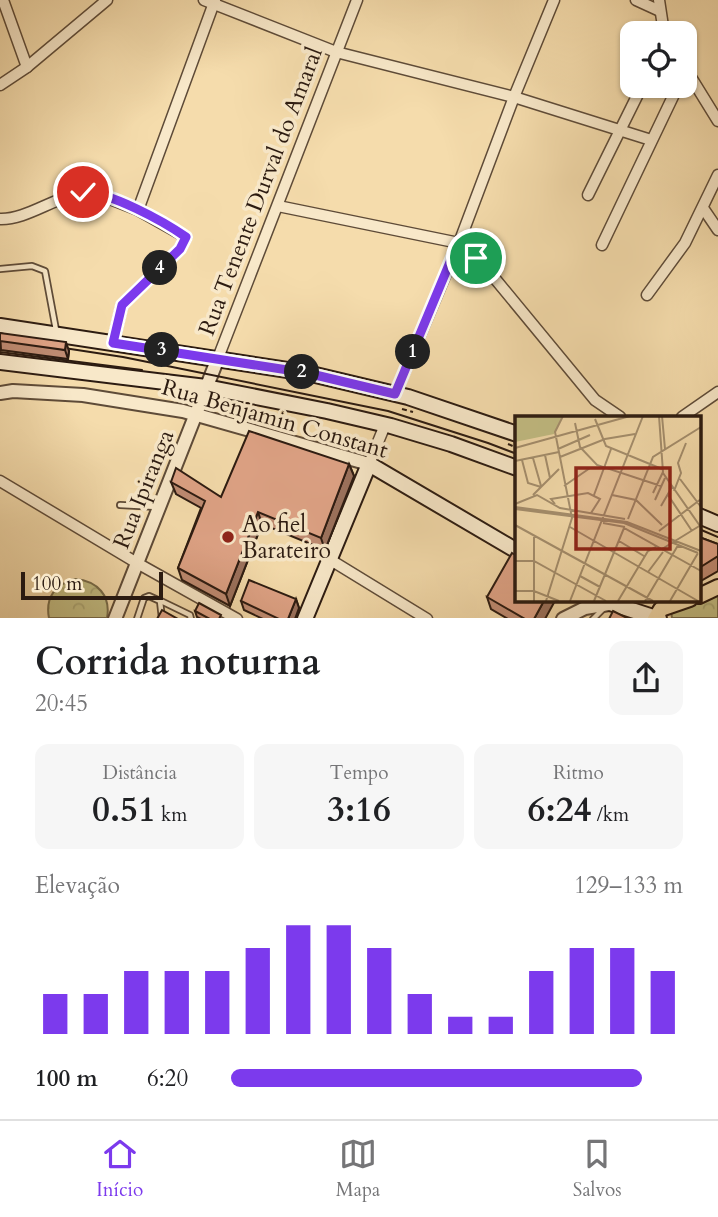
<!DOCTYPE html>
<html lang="pt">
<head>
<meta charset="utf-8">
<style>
	:root { --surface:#fff; --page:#f6f6f6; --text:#202124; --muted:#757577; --line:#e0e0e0; --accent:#7c3aed }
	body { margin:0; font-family:Cardo,serif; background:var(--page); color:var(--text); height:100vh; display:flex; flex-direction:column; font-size:26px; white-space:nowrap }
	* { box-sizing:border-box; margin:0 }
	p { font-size:23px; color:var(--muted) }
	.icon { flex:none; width:38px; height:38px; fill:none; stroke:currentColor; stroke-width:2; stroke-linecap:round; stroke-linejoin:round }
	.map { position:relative; height:618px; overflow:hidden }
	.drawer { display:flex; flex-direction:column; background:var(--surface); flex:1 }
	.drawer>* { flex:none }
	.tools { position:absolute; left:620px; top:21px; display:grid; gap:14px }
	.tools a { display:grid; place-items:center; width:77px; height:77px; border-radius:14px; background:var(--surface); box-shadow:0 2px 5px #0004; font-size:35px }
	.scale { position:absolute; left:21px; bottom:18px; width:142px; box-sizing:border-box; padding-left:7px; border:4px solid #2c1b11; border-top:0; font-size:19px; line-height:24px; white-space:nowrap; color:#2c1b11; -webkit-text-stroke:5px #f8e8c9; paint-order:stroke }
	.pin { position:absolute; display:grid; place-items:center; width:60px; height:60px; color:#fff; margin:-30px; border:4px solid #fff; border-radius:50%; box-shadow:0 2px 7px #0007 }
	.km { position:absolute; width:35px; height:35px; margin:-18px; border-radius:50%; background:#222; color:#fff; font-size:19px; line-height:35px; text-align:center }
	.round { display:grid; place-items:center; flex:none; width:74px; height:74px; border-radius:14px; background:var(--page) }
	.summary { display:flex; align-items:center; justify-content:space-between; height:119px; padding:0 35px }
	h1 { font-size:38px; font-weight:700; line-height:52px }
	.figures { display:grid; grid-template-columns:repeat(3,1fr); gap:10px; height:119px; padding:7px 35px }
	.figures div { display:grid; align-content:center; border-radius:14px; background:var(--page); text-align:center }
	.figures b { font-size:35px; font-weight:700 }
	.figures small { font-size:19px; font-weight:400 }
	.figures p { font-size:19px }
	.chart { height:196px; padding:14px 35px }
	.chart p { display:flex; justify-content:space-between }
	.chart svg { width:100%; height:126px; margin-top:7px; stroke:var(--accent); stroke-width:6 }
	ul { padding:0 35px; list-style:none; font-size:23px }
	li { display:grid; grid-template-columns:112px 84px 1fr; align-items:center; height:52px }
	li i { height:18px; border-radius:9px; background:var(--accent) }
	.tabs { display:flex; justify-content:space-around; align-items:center; height:98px; border-top:2px solid var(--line); background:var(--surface); font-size:19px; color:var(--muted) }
	.tabs a { display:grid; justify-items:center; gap:4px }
	.tabs .active { color:var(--accent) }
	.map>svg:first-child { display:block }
	.forest { fill:url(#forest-crowns); stroke:#786c4a; stroke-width:2 }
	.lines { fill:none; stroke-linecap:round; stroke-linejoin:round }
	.service-casing { stroke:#5e4b38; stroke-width:8 }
	.minor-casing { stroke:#5e4b38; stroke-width:13 }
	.tertiary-casing { stroke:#5e4b38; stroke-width:16 }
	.secondary-casing { stroke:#2c1b11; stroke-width:18 }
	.primary-casing { stroke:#2c1b11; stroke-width:18 }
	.path { stroke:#2c1b11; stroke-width:2; stroke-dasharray:5 3.5; stroke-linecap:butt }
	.service { stroke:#f8e8c9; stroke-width:4.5 }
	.minor { stroke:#f8e8c9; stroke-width:10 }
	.tertiary { stroke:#f8e8c9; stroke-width:12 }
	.secondary { stroke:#f8e8c9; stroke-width:14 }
	.primary { stroke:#f5dcac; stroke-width:14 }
	.tram { stroke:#2c1b11; stroke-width:2 }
	.wall { fill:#c08c73; stroke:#2c1b11; stroke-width:2 }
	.shaded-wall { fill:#9c725e; stroke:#2c1b11; stroke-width:2 }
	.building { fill:#dfa386; stroke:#2c1b11; stroke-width:2 }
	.route-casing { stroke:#fff; stroke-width:14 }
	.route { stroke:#7c3aed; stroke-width:9 }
	.poi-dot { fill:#8f2418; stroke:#f8e8c9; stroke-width:2.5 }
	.labels { text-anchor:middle; stroke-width:7; stroke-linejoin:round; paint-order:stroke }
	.street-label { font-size:23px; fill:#2c1b11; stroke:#f8e8c9 }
	.poi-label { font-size:23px; fill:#2c1b11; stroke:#f8e8c9; text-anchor:start }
	.inset-road { fill:none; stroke:#a58f6e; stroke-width:2 }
	.view { fill:#8f2418; fill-opacity:0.15; stroke:#8f2418; stroke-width:3.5 }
	.inset-edge { fill:none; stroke:#2c1b11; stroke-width:3.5 }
</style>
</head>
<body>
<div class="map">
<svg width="718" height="619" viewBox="0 0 718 619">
	<defs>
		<pattern id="forest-crowns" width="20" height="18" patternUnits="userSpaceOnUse" patternTransform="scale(1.75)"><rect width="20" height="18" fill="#c3be84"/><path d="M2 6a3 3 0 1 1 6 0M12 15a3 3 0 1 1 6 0" fill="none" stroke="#a8a371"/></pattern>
	</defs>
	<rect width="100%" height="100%" fill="#f5dcac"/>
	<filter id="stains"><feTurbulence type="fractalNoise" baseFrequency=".00286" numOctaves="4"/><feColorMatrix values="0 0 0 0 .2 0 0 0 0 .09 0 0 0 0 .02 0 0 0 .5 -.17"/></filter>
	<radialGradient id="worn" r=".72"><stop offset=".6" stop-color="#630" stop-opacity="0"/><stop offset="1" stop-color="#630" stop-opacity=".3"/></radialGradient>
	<g class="forest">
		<path d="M75,579C98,581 111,596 107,618H49C45,598 55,584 75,579Z"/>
		<path d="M718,594V618H672L671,611C684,603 704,600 718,594Z"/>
	</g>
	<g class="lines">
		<defs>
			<g id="service">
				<polyline points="0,269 32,266 45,271 56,330"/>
				<polyline points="120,505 158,507"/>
				<polyline points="161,601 190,615 191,619"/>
				<polyline points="137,619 144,598 149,596 160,601 162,619"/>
				<polyline points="593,619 603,609"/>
			</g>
			<g id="minor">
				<polyline points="3,0 27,67"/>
				<polyline points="204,0 336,52 514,97 651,140"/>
				<polyline points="636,0 660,11"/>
				<polyline points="659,0 664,33"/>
				<polyline points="684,66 718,121"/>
				<polyline points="0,85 27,67 107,0"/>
				<polyline points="588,195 642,86"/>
				<polyline points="278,206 459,243 487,269 595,400 620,417"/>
				<polyline points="703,208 718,230"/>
				<polyline points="138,210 215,0"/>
				<path d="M0,219C29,220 60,192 92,192L138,210L186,237L180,249L122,305L113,343"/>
				<polyline points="602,245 678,86"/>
				<polyline points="647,295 685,243 718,175"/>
				<polyline points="218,358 357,0"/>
				<polyline points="395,394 459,243 514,97 554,0"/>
				<polyline points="682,417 718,392"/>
				<polyline points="369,464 385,425"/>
				<polyline points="0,481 137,563 237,619"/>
				<polyline points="329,559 427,619"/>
			</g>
			<g id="tertiary">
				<polyline points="0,393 13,391 83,395 183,411 369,464"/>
				<polyline points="115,619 218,358"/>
				<polyline points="563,619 585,608 609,604"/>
			</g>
			<g id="secondary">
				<polyline points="0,326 307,373 408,397 517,434"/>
				<polyline points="0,362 206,387 327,411 391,426 451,444 517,468"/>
				<polyline points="699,516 718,524"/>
				<polyline points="598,599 659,619"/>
				<polyline points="305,619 369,464 517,551"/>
			</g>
			<g id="primary">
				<polyline points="699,596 718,587"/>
				<polyline points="655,619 661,609 690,599"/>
			</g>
		</defs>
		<use href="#service" class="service-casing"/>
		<use href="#minor" class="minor-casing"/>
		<use href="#tertiary" class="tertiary-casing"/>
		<use href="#secondary" class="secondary-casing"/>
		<use href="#primary" class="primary-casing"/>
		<g class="path">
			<polyline points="402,409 413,412"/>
			<polyline points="508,444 517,448"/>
		</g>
		<use href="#service" class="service"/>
		<use href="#minor" class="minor"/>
		<use href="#tertiary" class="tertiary"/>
		<use href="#secondary" class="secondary"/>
		<use href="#primary" class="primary"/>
		<g class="tram">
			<polyline points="51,346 123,357 388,411 488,443 517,454"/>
			<polyline points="0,352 142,370"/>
			<polyline points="699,529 718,537"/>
		</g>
	</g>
	<g class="wall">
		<polygon points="0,333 69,351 68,359 1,350"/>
		<polygon points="349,464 354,476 325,550 262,524 230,606 182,580 178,568 201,508 176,494 171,482 221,497"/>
		<polygon points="699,537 718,544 718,571 699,582"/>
		<polygon points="487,597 545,619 508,619 491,609"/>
		<polygon points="296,599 299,608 295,619 263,619 244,610 241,601"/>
		<polygon points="195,611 222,619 201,619 197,617"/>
	</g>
	<g class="shaded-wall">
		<polygon points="66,342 69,351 68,359 65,350"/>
		<polygon points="349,464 354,476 325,550 321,538"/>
		<polygon points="258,512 262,524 230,606 226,594"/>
		<polygon points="296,599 299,608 295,619 288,619"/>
		<polygon points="545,599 556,599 545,619 534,619"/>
	</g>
	<g class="building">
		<polygon points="0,333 66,342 65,350 0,341"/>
		<polygon points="249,431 349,464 321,538 258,512 226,594 178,568 205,501 171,482 176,468 221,497"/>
		<polygon points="699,537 718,544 718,556 699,568"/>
		<polygon points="512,553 517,556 517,599 545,599 534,619 525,619 487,597"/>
		<polygon points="249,580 296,599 288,619 279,619 241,601"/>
		<polygon points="199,603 221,615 219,619 210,619 195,611"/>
		<polygon points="162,610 178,619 157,619"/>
		<polygon points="613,611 627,618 627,619 609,619"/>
	</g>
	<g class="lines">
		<defs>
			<path id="route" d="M83,192C110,192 163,221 186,237L180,249L122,305L113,343L307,373L395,394L458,243L476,258"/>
		</defs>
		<use href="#route" class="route-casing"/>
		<use href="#route" class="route"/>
	</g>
	<circle class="poi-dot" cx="228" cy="537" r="7"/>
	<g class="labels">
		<g class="street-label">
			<text transform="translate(260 191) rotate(-69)" y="8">Rua Tenente Durval do Amaral</text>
			<text transform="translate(275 418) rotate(16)" y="8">Rua Benjamin Constant</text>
			<text transform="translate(143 489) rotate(-68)" y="8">Rua Ipiranga</text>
		</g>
		<g class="poi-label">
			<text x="242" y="532">Ao fiel<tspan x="242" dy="26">Barateiro</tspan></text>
		</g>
	</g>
	<g transform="translate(515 416)">
		<rect width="186" height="186" fill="#f5dcac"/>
		<path d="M0,0H47L39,18L0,26Z" fill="#c3be84"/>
		<path class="inset-road" d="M147,0L150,33M80,3L91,30L147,53M60,7L65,31L82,49L146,70M0,32L115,0M43,33L75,19M30,39L35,62M45,41L90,23L120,18M18,42L26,70M7,44L13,67L26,71M0,45L44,36M148,57L185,110M165,63L186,91M49,70L75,52M159,75L166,57L163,47L171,27M138,77L148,56L144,0M18,79L44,53M79,79L96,33M97,79L121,84L147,109M153,79L177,115M140,84L150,62M0,88L22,79L45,92L110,103M40,88L36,83L73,77L85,83L76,97M146,90L157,71M0,91L112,106L186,135M0,93L109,107L183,137M113,103L138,41L186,11M88,107L110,111M0,109L138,185M55,111L183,185M144,115L186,83M104,125L129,140M147,133L186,109M0,145H19L91,185M133,156L148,136M65,160L85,171M0,175H19L44,185M19,185V119M31,185L57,102L40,16L48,0M55,185L128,0M79,185L109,112L186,155M103,185L133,135L141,131M130,185L162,131H167M155,185L183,137"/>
		<path class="view" d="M61,52H155V133H61Z"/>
		<rect width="186" height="186" class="inset-edge"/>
	</g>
	<rect width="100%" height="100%" filter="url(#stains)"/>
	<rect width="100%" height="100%" fill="url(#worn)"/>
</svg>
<div class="tools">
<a><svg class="icon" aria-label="locate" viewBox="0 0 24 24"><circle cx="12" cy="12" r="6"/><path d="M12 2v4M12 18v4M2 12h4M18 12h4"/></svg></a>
</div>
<div class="scale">100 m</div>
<div class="pin" style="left:476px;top:258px;background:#1e9e55"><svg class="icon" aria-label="arrive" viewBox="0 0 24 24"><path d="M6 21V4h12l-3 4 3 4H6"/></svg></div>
<div class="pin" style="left:83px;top:192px;background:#d93025"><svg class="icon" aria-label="check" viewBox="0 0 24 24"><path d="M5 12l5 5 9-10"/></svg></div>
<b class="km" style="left:413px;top:352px">1</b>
<b class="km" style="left:302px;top:372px">2</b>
<b class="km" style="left:162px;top:350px">3</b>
<b class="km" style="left:160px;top:268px">4</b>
</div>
<section class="drawer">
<div class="summary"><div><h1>Corrida noturna</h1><p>20:45</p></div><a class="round"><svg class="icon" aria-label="share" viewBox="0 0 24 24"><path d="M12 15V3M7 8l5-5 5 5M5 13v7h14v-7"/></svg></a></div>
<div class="figures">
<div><p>Distância</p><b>0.51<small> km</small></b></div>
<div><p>Tempo</p><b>3:16</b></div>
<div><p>Ritmo</p><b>6:24<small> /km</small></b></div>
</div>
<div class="chart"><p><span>Elevação</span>129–133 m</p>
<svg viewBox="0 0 160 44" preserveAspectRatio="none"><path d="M5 44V30M15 44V30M25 44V22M35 44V22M45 44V22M55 44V14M65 44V6M75 44V6M85 44V14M95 44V30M105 44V38M115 44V38M125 44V22M135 44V14M145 44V14M155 44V22"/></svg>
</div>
<ul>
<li><b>100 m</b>6:20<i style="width:91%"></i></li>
</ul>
</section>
<nav class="tabs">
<a class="active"><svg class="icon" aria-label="home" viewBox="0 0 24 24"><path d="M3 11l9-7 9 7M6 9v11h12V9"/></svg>Início</a>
<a><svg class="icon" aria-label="map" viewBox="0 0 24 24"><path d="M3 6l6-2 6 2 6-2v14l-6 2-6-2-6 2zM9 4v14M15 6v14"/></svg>Mapa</a>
<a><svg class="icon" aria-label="saved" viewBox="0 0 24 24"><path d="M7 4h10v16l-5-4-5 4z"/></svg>Salvos</a>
</nav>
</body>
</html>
